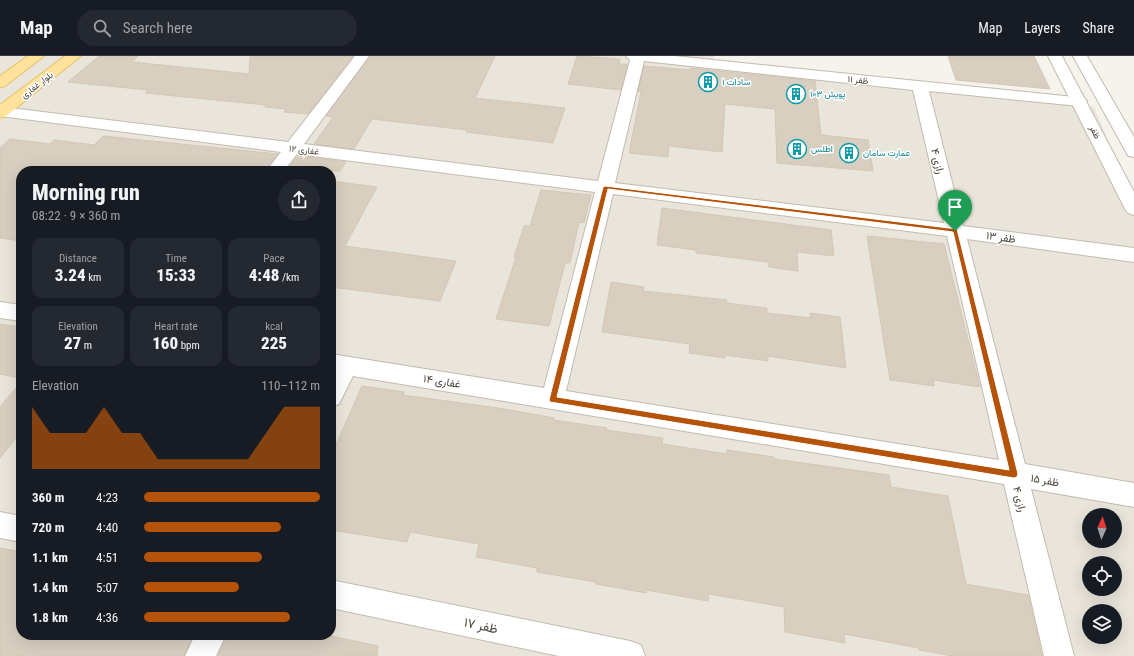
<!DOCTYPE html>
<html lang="en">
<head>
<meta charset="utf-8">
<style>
	:root { --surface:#171b24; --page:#242831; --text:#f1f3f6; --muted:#9ea1a6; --line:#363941; --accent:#b45309 }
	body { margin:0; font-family:"Roboto Condensed",Vazirmatn,sans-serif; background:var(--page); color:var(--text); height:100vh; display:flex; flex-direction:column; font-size:15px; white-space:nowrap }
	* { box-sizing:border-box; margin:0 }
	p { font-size:13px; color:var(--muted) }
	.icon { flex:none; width:22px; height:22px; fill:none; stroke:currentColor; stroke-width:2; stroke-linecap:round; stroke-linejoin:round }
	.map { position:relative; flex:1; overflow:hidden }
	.panel { position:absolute; left:16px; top:110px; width:320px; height:474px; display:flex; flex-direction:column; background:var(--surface); border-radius:16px; box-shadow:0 4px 16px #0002 }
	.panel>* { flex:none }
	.needle { width:26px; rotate:3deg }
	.fabs { position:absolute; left:1082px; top:452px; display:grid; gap:8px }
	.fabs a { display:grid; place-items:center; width:40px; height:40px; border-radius:50%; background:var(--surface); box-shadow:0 4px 16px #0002; font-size:20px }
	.pin { position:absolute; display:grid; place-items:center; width:34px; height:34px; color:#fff; margin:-41px -17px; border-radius:50% 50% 50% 0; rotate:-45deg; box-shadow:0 0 4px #0007 }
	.pin .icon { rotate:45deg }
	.round { display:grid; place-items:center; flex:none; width:42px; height:42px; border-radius:21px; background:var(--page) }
	.head { display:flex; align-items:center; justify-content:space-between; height:68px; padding:0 16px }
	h1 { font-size:22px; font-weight:800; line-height:30px }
	.metrics { display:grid; grid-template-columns:repeat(3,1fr); gap:6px; height:68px; padding:4px 16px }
	.metrics div { display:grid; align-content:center; border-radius:10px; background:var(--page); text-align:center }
	.metrics b { font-size:17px; font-weight:800 }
	.metrics small { font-size:11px; font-weight:400 }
	.metrics p { font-size:11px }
	.chart { height:112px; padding:8px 16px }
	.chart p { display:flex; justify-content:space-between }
	.chart svg { width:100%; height:72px; margin-top:4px; fill:var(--accent); opacity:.7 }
	ul { padding:0 16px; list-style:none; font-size:13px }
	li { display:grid; grid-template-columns:64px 48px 1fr; align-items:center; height:30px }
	li i { height:10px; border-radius:5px; background:var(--accent) }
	header { display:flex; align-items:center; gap:24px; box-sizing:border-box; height:56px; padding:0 20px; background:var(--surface); border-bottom:1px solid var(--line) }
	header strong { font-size:19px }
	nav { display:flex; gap:22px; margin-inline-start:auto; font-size:14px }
	.search { width:280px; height:36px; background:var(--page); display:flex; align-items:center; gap:10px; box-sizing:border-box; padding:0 14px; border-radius:22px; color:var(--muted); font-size:15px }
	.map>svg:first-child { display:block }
	.residential { fill:#eae5da; fill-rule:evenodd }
	.building { fill:#d8cfc1; stroke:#d3c7b4 }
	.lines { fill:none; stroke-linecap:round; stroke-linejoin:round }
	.minor-casing { stroke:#c2bbae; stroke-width:2 }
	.tertiary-casing { stroke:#c2bbae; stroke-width:2 }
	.primary-casing { stroke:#e6c16a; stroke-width:2 }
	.minor { fill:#fff; fill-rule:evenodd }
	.tertiary { fill:#fff; fill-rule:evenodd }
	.primary { fill:#ffe39c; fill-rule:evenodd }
	.route { fill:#b45309; stroke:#fff; fill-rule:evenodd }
	.labels { text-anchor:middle; stroke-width:3; stroke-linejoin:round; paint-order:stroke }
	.far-street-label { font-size:9px; fill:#4b4439; stroke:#fff }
	.far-culture-label { font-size:9px; fill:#0d838f; stroke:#fff; text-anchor:start }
	.street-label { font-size:11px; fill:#4b4439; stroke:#fff }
	.near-street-label { font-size:13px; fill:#4b4439; stroke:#fff }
</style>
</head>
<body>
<header>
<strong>Map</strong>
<div class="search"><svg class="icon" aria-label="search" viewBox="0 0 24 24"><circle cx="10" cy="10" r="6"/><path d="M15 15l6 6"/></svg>Search here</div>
<nav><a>Map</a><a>Layers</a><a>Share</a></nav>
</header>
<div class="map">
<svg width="1134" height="600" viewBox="0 0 1134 600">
	<rect width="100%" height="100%" fill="#f6f3ec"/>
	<path class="residential" d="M0,0H714L712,11L1094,51L1134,146V600H0ZM21,115H331V579H21ZM1089,459H1115V485H1089ZM1089,507H1115V533H1089ZM1089,555H1115V581H1089Z"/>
	<g class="building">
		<polygon points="99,0 138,0 132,6 249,18 250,0 353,0 308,58 284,56 286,53 265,51 266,49 145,37 148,34 68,26"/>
		<polygon points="370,0 495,0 475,42 565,52 553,87 466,76 467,74 372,63 354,93 314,88 333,61 326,60"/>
		<polygon points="577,0 620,3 619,8 627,8 621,34 568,28"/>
		<polygon points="948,0 1034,0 1050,33 956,24"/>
		<polygon points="644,10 690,14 690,12 815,25 821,79 868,84 873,115 777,107 775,53 725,48 722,96 669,90 668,101 629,97 641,36 638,35"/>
		<polygon points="103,80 142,84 278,98 265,115 21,115 21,185 0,182 0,92 10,83 50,88 54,84 94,89"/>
		<polygon points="298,100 302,100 302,107 306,101 346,106 340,115 286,115"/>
		<polygon points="331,125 377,131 345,190 456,205 440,245 331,231"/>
		<polygon points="541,134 591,139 584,167 579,166 570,207 565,207 549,270 496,263 516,201 514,201 524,170 530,170"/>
		<polygon points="662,152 831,174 834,200 797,196 798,215 769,211 768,206 696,197 696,194 657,189"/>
		<polygon points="867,180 944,188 980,331 933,324 934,330 890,324"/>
		<polygon points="611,226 644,231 643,235 727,244 726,247 767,252 767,257 811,262 810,257 840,261 846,312 768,300 768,305 725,299 725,302 689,297 690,288 602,276"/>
		<polygon points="0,268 21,271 21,322 0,318"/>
		<polygon points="21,326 21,376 0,402 0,351"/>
		<polygon points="362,330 404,336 403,339 505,353 554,362 554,364 607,372 606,374 663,382 662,388 727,398 727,394 774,401 774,403 889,419 891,431 948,440 966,528 1028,539 1042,600 953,600 919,594 919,592 844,578 845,587 785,576 784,551 709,538 708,545 646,534 646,537 596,528 596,526 537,516 537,512 476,501 479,488 410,476 407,486 331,474 331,400"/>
		<polygon points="0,492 21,496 21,579 193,579 184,600 0,600"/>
		<polygon points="227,579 326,579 378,590 377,600 218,600"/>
	</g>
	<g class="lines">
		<defs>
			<g id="minor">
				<path d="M355,0H369L304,88L598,125L630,4L626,0H674L1084,42L1087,45L1084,48L1079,50L929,35L963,170L1134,192V206L967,183L1025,408L1134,427V451L1031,433L1074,600H1044L1004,428L353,320L339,348L331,351V319L332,316H331V298L544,332L595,136L297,98L284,115H266L281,96L0,60V52L2,51L288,86ZM644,5L913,34L944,167L615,127ZM613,138L947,180L999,404L566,335Z"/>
				<polygon points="0,246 21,249 21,265 0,262"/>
				<polygon points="0,456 21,460 21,486 0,482"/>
				<polygon points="331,524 630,585 641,589 645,600 559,600 331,552"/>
				<polygon points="195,579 226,579 216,600 185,600"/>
			</g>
			<g id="tertiary">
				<polygon points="1048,0 1062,0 1134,136 1134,159 1128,157 1125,153"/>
				<polygon points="1073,0 1087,0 1134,81 1134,101 1128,100 1126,96"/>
			</g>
			<g id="primary">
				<polygon points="28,0 44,0 5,30 0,31 0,20"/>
				<polygon points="65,0 81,0 6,60 0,62 0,49"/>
			</g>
		</defs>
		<use href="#minor" class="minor-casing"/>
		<use href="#tertiary" class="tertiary-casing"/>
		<use href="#primary" class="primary-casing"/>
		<use href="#minor" class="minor"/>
		<use href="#tertiary" class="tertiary"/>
		<use href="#primary" class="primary"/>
	</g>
	<path class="route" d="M605,130L957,173L1018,418L1017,421L1014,422L550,346L549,344L603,131ZM608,133L953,176L1009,414L557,341Z"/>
	<defs>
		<symbol id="building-ring" viewBox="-11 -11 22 22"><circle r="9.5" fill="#fff" stroke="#0f9aa8" stroke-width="1.5"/><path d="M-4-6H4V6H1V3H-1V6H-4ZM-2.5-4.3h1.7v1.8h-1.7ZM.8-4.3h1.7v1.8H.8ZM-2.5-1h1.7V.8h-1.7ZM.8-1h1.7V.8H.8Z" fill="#0f9aa8"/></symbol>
	</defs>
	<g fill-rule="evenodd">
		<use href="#building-ring" x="697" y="15" width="22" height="22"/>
		<use href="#building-ring" x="785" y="27" width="22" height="22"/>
		<use href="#building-ring" x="786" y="82" width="22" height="22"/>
		<use href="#building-ring" x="838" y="86" width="22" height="22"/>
	</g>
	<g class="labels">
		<g class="far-street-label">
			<text transform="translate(858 24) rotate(6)" y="3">ظفر ۱۱</text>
			<text transform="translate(37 29) rotate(-38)" y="3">بلوار غفاری</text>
			<text transform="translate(1095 76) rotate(63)" y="3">ظفر</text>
			<text transform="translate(304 94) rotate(7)" y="3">غفاری ۱۲</text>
		</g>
		<g class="far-culture-label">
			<text x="722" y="29">سادات ۱</text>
			<text x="810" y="41">پویش ۱۰۳</text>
			<text x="811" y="96">اطلس</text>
			<text x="863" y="100">عمارت سامان</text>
		</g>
		<g class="street-label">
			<text transform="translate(938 105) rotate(76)" y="4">رازی ۴</text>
			<text transform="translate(1001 181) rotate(8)" y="4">ظفر ۱۳</text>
			<text transform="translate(442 325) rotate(9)" y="4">غفاری ۱۴</text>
			<text transform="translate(1045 424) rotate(10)" y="4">ظفر ۱۵</text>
			<text transform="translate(1020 443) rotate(76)" y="4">رازی ۴</text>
		</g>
		<g class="near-street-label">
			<text transform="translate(481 569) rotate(12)" y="5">ظفر ۱۷</text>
		</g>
	</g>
</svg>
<div class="fabs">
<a><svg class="needle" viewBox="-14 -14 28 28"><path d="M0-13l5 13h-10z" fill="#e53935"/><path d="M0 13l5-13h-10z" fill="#9ea1a6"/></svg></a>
<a><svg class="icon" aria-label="locate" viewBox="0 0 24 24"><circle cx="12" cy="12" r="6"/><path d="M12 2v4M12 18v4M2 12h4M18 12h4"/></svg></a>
<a><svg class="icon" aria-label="layers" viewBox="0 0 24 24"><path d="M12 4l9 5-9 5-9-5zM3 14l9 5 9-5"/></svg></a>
</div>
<div class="pin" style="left:955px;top:175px;background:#1e9e55"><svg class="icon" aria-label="arrive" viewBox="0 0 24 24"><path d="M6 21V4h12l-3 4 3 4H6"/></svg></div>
<section class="panel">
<div class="head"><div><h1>Morning run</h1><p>08:22 · 9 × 360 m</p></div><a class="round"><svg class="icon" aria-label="share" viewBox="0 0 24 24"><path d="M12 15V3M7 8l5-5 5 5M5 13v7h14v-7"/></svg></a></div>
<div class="metrics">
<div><p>Distance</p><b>3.24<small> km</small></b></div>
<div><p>Time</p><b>15:33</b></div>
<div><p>Pace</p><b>4:48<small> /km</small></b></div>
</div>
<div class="metrics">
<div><p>Elevation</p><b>27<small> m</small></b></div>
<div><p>Heart rate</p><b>160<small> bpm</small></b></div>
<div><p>kcal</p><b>225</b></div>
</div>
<div class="chart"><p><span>Elevation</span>110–112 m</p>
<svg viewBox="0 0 160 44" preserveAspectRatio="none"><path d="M0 44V6L10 22L20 22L30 22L40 6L50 22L60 22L70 38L80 38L90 38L100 38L110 38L120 38L130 22L140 6L150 6L160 6V44z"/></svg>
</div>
<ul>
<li><b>360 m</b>4:23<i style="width:100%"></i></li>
<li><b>720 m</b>4:40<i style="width:78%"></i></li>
<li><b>1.1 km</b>4:51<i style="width:67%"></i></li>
<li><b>1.4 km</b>5:07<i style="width:54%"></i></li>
<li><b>1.8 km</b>4:36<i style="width:83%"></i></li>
</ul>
</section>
</div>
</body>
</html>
